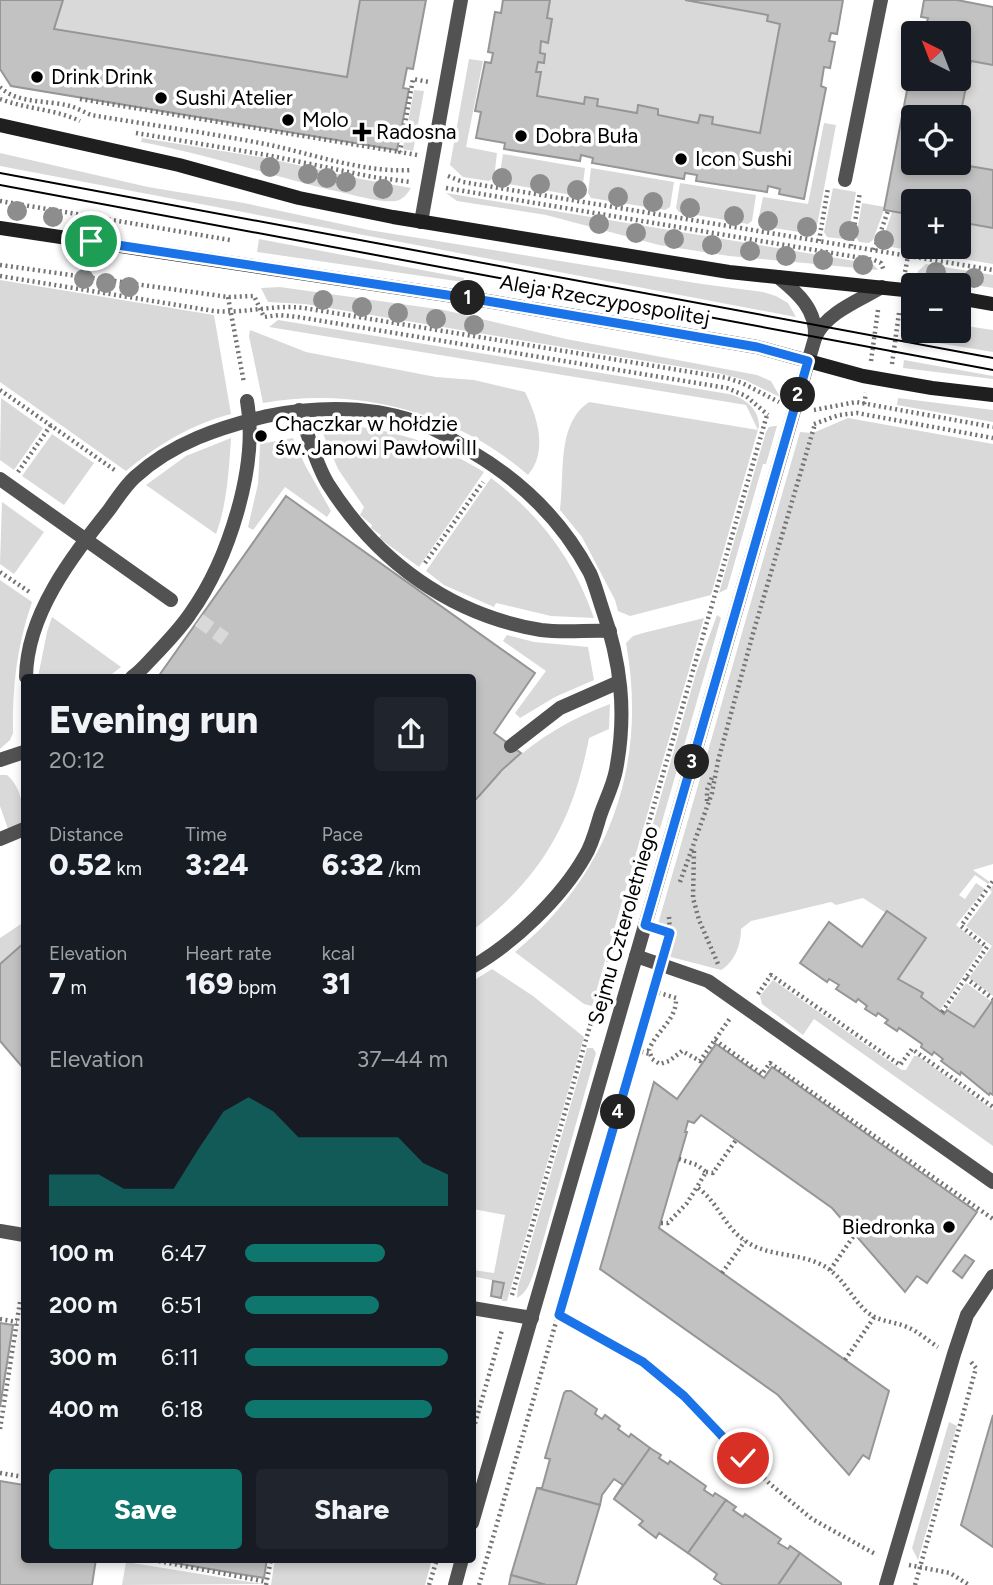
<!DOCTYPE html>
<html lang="en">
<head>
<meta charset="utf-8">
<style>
	:root { --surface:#171b24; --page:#20242c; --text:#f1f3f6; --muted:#9ea1a6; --accent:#0f766e }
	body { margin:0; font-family:Figtree,sans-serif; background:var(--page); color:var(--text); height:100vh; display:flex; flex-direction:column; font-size:26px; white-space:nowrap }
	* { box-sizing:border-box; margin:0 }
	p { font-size:23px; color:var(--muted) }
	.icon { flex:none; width:38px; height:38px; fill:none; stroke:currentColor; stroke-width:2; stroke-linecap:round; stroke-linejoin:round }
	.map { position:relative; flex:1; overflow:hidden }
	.side { position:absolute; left:21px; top:674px; width:455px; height:889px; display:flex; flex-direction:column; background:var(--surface); border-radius:7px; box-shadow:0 4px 10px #0003 }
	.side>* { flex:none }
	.needle { width:46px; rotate:318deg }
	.tools { position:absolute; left:901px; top:21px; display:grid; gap:14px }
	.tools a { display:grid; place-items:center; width:70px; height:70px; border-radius:7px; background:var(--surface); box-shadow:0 4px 10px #0003; font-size:35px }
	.pin { position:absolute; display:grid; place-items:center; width:60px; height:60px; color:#fff; margin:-30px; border:4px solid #fff; border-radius:50%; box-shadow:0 2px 7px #0007 }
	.km { position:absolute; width:35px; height:35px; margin:-18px; border-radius:50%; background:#222; color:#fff; font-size:19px; line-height:35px; text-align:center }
	.round { display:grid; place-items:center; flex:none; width:74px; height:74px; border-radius:7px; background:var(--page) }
	.headline { display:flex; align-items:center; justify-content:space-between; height:119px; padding:0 28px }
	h1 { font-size:38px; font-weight:800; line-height:52px }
	.metrics { display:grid; grid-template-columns:repeat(3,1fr); gap:10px; height:119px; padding:7px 28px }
	.metrics div { display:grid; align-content:center }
	.metrics b { font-size:30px; font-weight:800 }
	.metrics small { font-size:19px; font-weight:400 }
	.metrics p { font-size:19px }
	.chart { height:196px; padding:14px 28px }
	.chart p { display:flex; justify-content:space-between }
	.chart svg { width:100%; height:126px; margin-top:7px; fill:var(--accent); opacity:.7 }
	.button { display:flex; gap:14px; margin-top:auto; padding:14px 28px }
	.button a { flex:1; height:80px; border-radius:7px; background:var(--accent); color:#fff; font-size:28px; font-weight:800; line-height:80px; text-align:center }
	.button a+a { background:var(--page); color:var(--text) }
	ul { padding:0 28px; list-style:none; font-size:23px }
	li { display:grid; grid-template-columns:112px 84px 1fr; align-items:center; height:52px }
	li i { height:18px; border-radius:9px; background:var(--accent) }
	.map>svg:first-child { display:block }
	.green { fill:#d9d9d9 }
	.building { fill:#c2c2c2; stroke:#969696; stroke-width:2 }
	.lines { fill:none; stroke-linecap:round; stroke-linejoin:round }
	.street-tunnel { stroke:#d9d9d9; stroke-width:14; stroke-dasharray:14 7; stroke-linecap:butt }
	.path { stroke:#747474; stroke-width:4.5; stroke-dasharray:2 3.5; stroke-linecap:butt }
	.lane { stroke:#525252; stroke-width:14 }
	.street { stroke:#525252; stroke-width:14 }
	.secondary { stroke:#1f1f1f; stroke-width:14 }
	.tram { stroke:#000; stroke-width:2 }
	.tree { fill:#8d8d8d }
	.route-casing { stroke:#fff; stroke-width:14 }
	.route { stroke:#1a73e8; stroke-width:9 }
	.poi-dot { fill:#000; stroke:#fff; stroke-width:2.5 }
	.labels { text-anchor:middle; stroke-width:7; stroke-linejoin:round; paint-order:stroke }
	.poi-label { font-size:21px; fill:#000; stroke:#fff; text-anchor:start }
	.street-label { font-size:21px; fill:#000; stroke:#fff }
</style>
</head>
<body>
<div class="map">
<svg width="993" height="1585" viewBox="0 0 993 1585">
	<rect width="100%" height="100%" fill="#fff"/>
	<g class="green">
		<polygon points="63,0 360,0 347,77 54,29"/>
		<polygon points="550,0 685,0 768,15 767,21 780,24 760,133 712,124 700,115 698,123 658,115 658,109 639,105 637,113 597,106 598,99 585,97 584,104 537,96 541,73 536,72 538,62 544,63 545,54 540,53 541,41 547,42 552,19 547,18"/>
		<polygon points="469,59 483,61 466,147 497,153 494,178 489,181 463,177 450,165"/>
		<polygon points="971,61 993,65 993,170 951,163 959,163 959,122"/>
		<polygon points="414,90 424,91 413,151 403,149"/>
		<polygon points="824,123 836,125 816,231 812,234 761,226 758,221 763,197 808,204"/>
		<path d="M142,138L266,158L361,179L411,188C407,194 403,200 395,201C379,203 347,193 331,190C267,174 205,154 141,142Z"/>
		<polygon points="0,153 148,187 244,203 369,230 702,284 763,292 776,296 788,303 796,317 0,166"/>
		<polygon points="503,154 585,168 582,192 578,196 502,183 499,179"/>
		<polygon points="591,168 674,182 670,207 665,210 591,198 588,193"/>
		<polygon points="680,183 756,195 752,221 748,224 679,212 676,208"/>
		<polygon points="833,188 856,192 848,236 844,239 827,237 824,232"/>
		<polygon points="446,193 867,263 874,265 878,270 729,256 659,245 546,215 457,201"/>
		<polygon points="862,203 885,207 873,240 869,243 859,242 856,237"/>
		<polygon points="892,212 913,215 914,247 959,247 959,222 993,228 993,264 885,246 882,242"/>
		<polygon points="259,239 464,278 463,282 257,252"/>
		<polygon points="926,264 993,275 993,288 917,275 918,271"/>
		<path d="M0,280L214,315L231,414C192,424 157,445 126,471L0,382Z"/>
		<polygon points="280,287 444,310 566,339 757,375 771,381 780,397 745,380 718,373 305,304 268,302 261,288"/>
		<polygon points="910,317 913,318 914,331 959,331 959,325 993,330 993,352 908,338"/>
		<path d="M278,320L729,394C745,398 759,409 759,426L711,595L630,616L618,611L615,600L582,537L560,510C565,475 556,424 589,402L758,430L746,405L269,327Z"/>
		<path d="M250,330L306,352L436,377L474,380L525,392C538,418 548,451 528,475C456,412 357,386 263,403L249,336Z"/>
		<polygon points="904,360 993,376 993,379 903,368"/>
		<polygon points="1,398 43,428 14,470 0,460"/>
		<polygon points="898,398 993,410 993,422 897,405"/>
		<path d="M848,418L993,444V864L973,870L990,882L988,884L975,875L959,895L965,899L976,883L985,889L956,925L983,947L940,1010L921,997L923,993L898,979L926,938L888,911L886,913L863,898L836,905L831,902L751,921L741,929C741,944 735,962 721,970L667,956L674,929L658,924L800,432L813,433Z"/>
		<path d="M318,422C385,428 426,437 484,472L419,567L379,538L381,535L371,528L372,525L360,515L364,507L338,469Z"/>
		<polygon points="774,426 777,426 766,464 763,464 727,589 719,593 766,432 769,427"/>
		<polygon points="52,434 94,463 64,505 22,476"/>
		<path d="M231,438C229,470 227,504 216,534L146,485L186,456Z"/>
		<polygon points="293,438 305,465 331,511 327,517 285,487 253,530 248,527 258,484 260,444"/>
		<path d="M491,478C540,515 574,560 594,618L551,616L496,603L494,607L444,585L426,571Z"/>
		<polygon points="2,502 44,532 14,574 0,564"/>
		<path d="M0,580L32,602C17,645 12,688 13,733L10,740L0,749Z"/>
		<polygon points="717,615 721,618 635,915 630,915 637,880 696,673"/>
		<polygon points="52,617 121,667 108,677 38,677 47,632"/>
		<path d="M704,618L592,1006L584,1004L515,952C610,873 648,764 626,643L633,636L643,633Z"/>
		<polygon points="507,635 534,642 588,647 594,680 555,697 520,718 515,713 546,671 503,641"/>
		<path d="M610,704L609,729L589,738C573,822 541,878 473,930V806C507,758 555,724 610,704Z"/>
		<path d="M0,775H7C20,786 24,806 24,822L8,829L0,806Z"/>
		<polygon points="993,885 993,996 969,978 992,946 966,926 992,892 990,890"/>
		<polygon points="24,922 24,943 0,964 0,938"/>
		<polygon points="492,969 533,996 584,1037 507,1301 502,1301 505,1283 472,1276 473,1270 494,1273 505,1215 473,1209 473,981"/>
		<polygon points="773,980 902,1070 906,1070 914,1056 918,1056 993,1110 993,1146 814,1019 803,1035 762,1004 760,996"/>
		<polygon points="966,983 992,1002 974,1027 947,1010"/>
		<path d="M587,1048H593L596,1053L535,1269C531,1280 528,1292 517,1298L518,1287Z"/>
		<polygon points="949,1422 957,1426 918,1560 912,1548"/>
		<polygon points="275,1559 432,1559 425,1585 271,1585"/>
		<polygon points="126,1562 263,1584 122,1585"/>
	</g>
	<g class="building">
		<polygon points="0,0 63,0 54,29 347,77 360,0 426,0 413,69 407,68 403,88 409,89 397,150 11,86 0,69"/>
		<polygon points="503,0 550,0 547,18 552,19 548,43 541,41 540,53 545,54 544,63 538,62 536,72 541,72 537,96 584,104 585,97 598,99 597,106 637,113 638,105 658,109 658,115 698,123 700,115 713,117 712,124 760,133 780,24 767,21 768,15 685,0 843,0 837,34 831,33 829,41 835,42 830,68 824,67 821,86 826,88 804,199 779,194 780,189 768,186 767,192 696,181 697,175 685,173 684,179 592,163 593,158 581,155 580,161 504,149 505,143 476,138 481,112 475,111 485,62 491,63 493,53 488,52 495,12 501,13"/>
		<polygon points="924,0 957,0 993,7 993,65 971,61 959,122 959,117 914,117 914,163 951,163 993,170 993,228 959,222 959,201 914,201 914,215 884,210 914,54 914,79 959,79 959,33 917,33 919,27 925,28 928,18 921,17"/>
		<polygon points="286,496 535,673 494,733 521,753 502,770 472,804 472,677 158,677"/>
		<polygon points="887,911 926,938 898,979 923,993 921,997 944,1014 947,1010 974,1027 993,1000 993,1095 990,1093 989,1095 961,1072 960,1075 941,1061 943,1059 934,1052 932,1055 921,1047 922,1044 899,1028 897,1031 885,1023 888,1020 878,1013 876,1016 865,1009 867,1006 858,999 856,1002 836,989 839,985 829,979 827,982 800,963 829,922 862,947"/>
		<polygon points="24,943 24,1069 0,1041 0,964"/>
		<polygon points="716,1044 764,1078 772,1067 977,1212 927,1283 917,1276 905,1292 832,1208 701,1115 694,1123 688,1121 685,1132 687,1132 659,1228 889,1391 869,1459 863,1455 849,1475 778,1395 600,1269 654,1082 677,1099"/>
		<polygon points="965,1255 974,1261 962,1278 953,1271"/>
		<polygon points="493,1281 504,1283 501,1298 491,1296"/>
		<polygon points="0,1323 13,1325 0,1407"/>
		<polygon points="566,1391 571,1391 597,1409 595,1414 602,1419 605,1415 620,1426 618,1429 629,1437 631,1434 650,1448 614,1499 623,1485 614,1479 602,1495 600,1505 537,1488 542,1488 550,1459 545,1458 564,1393"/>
		<polygon points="993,1415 993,1547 961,1525"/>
		<polygon points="650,1448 661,1455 659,1458 668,1464 670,1461 706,1486 704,1490 713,1496 715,1493 726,1500 688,1553 659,1533 656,1538 639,1525 643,1521 614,1499"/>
		<polygon points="0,1481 24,1485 24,1559 96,1559 92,1585 0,1585"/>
		<polygon points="537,1488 600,1505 576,1585 546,1585 511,1575"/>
		<polygon points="726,1500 736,1507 733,1510 743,1517 745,1514 781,1539 778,1543 788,1549 790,1546 800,1553 778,1585 723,1585 714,1579 717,1574 688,1553"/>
		<polygon points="800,1553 841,1583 841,1585 778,1585"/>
		<polygon points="151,1559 267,1559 264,1578"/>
		<polygon points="511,1575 546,1585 509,1585"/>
	</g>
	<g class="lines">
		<polyline class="street-tunnel" points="199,620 225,639"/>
		<g class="path">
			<path d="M0,87C17,104 48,100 70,106C77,108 84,112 91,115C150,125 211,133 270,145C316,155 365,173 412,170"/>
			<path d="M0,99C26,109 55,109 80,121"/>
			<polyline points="80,99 400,152"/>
			<polyline points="136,133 267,155 373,177 410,182"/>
			<polyline points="417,155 400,152 413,79 429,82"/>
			<polyline points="448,176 463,182 993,270"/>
			<polyline points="446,188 874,260 881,263 884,271"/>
			<polyline points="0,201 230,240"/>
			<polyline points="819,241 828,188"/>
			<polyline points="851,246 860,192"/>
			<polyline points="874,250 888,211"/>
			<polyline points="0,265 228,297 254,296 264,317 279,315 298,317 727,388 746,396 768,415"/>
			<polyline points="905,272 908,256"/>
			<path d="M0,276L214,311C245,314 273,304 304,308L727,378L742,383L779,402"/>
			<polyline points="228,297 244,383"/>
			<polyline points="871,361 878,310"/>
			<polyline points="892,364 899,313"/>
			<polyline points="0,390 116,471"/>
			<polyline points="864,404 866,393"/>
			<polyline points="814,410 856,402 993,427"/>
			<polyline points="814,424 839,415 857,413 993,438"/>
			<polyline points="18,472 51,425"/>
			<polyline points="425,563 483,482"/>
			<polyline points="0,572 31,593"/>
			<polyline points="707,801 707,790 713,775"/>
			<polyline points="694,851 693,898 699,920 718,964"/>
			<polyline points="680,882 712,793 718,761 754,630 815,424"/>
			<polyline points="669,917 670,933"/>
			<polyline points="661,930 670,933 666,946"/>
			<polyline points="966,978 993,999"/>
			<path d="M653,991L676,998C677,1020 656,1031 649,1050L652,1059L660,1064L669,1061L682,1051L700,1061L731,1017"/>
			<polyline points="758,994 771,975 900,1065 912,1049 993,1107"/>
			<polyline points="942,1012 987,947 961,926 993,881"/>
			<polyline points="715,1040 762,1074 770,1063 993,1219"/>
			<polyline points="636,1050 650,1054"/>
			<polyline points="679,1159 697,1165 706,1172 697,1187"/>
			<polyline points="706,1172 713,1173 736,1140"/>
			<path d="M661,1223H668L687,1203L697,1187C720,1204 724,1228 747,1242C768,1256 795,1253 818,1263C842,1273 849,1296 867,1312C879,1322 893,1321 907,1327C918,1331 928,1341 938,1347"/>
			<polyline points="830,1270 855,1234"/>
			<polyline points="722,1273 745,1241"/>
			<polyline points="512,1295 767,415"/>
			<polyline points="559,1315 643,1362 684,1396 770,1484 812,1519 877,1555"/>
			<polyline points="0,1319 17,1322"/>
			<polyline points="845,1360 875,1316"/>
			<polyline points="0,1429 20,1302 24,1302"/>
			<polyline points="472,1434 502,1330"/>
			<polyline points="0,1473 24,1477"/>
			<polyline points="148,1559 267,1582"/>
			<polyline points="909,1565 950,1573 969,1585"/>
			<polyline points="266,1585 271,1559"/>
			<polyline points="429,1585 437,1559"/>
			<polyline points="479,1585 656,981"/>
			<polyline points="915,1585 976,1368 971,1362"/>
		</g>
		<g class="lane">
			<polyline points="421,222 461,0"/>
			<polyline points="0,1231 24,1235"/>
			<polyline points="472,1308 532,1318"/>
		</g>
		<g class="street">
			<polyline points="845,180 881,0"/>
			<path d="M778,277C798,293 817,310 815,338"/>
			<path d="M299,410C308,433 315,463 328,484C377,561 450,615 541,630C563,633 588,630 610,631"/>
			<polyline points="0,479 171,600"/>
			<path d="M26,677C27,614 71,558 109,510C117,499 125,486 135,477C172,443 220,427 267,416C318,406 376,405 424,425C441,431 456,442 472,452C521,481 563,522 590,573C595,584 598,596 602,608C621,662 627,713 616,770C613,786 605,801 600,816C596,829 592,845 585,856C562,897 513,944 472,967"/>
			<path d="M132,677C141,671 148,662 155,655C167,642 180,629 190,614C228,561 259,466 247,401"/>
			<polyline points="511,746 560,708 619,682"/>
			<polyline points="0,760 24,752"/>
			<polyline points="0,839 24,829"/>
			<polyline points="636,956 708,981 993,1182"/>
			<path d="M472,1523L815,338C825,313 860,300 882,287"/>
			<polyline points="455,1585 462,1559"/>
			<polyline points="886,1585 954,1354 967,1315 993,1276"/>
		</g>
		<g class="secondary">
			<polyline points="0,125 179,165 299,198 393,217 729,272 914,291"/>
			<polyline points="0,228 487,301 757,347 863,376 932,388 993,395"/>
			<polyline points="959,298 993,304"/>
		</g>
		<g class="tram">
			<polyline points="0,173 993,358"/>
			<polyline points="0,185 993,370"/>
		</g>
	</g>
	<g class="tree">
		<circle cx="270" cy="167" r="10"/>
		<circle cx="308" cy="174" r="10"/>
		<circle cx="327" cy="178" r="10"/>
		<circle cx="502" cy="178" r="10"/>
		<circle cx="346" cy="182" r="10"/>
		<circle cx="540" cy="184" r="10"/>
		<circle cx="383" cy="189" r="10"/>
		<circle cx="577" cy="190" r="10"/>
		<circle cx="618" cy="197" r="10"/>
		<circle cx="653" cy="202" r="10"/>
		<circle cx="690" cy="208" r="10"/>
		<circle cx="17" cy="211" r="10"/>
		<circle cx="734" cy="216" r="10"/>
		<circle cx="53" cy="217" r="10"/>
		<circle cx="768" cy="221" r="10"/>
		<circle cx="599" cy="224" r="10"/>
		<circle cx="807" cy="227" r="10"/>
		<circle cx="849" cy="231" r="10"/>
		<circle cx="636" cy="233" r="10"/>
		<circle cx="674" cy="239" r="10"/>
		<circle cx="884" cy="240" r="10"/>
		<circle cx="712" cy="245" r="10"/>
		<circle cx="750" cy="251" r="10"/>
		<circle cx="786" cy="256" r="10"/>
		<circle cx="823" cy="260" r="10"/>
		<circle cx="863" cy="265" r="10"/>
		<circle cx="936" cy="272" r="10"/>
		<circle cx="974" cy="278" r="10"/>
		<circle cx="84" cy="279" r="10"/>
		<circle cx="106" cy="283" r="10"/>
		<circle cx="129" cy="287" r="10"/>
		<circle cx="323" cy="300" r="10"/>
		<circle cx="362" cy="307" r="10"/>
		<circle cx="398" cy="313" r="10"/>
		<circle cx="436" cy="319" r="10"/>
		<circle cx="474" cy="325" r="10"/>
	</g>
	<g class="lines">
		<defs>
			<polyline id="route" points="91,241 487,301 757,347 808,361 645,925 670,933 559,1315 643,1362 684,1396 743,1458"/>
		</defs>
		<use href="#route" class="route-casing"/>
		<use href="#route" class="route"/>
	</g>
	<g class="poi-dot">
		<circle cx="37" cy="77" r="7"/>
		<circle cx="161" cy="98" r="7"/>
		<circle cx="288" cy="120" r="7"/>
		<path d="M358.5 121.5h7v7h7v7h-7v7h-7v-7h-7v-7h7z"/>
		<circle cx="521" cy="136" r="7"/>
		<circle cx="681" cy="159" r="7"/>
		<circle cx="261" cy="436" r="7"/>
		<circle cx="949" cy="1227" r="7"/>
	</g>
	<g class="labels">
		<g class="poi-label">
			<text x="51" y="84">Drink Drink</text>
			<text x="175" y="105">Sushi Atelier</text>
			<text x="302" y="127">Molo</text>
			<text x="376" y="139">Radosna</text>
			<text x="535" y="143">Dobra Buła</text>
			<text x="695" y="166">Icon Sushi</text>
			<text x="275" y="431">Chaczkar w hołdzie<tspan x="275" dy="24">św. Janowi Pawłowi II</tspan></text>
			<text x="935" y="1234" text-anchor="end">Biedronka</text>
		</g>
		<g class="street-label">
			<text transform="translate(605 300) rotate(10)" y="7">Aleja Rzeczypospolitej</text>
			<text transform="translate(623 925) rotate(-74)" y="7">Sejmu Czteroletniego</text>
		</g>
	</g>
</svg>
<div class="tools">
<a><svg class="needle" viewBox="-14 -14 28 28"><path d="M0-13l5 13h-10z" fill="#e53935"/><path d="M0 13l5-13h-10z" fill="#9ea1a6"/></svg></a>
<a><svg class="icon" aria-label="locate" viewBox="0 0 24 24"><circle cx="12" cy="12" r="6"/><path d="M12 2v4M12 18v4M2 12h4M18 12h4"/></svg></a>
<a>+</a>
<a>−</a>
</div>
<div class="pin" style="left:91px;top:241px;background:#1e9e55"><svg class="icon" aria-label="arrive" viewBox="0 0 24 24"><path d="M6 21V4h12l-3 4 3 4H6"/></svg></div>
<div class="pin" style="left:743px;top:1458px;background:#d93025"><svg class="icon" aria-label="check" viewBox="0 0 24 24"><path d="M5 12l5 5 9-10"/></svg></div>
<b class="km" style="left:468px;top:298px">1</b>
<b class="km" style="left:798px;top:395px">2</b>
<b class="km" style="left:692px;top:762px">3</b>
<b class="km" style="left:618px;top:1112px">4</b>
<section class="side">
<div class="headline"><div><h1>Evening run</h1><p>20:12</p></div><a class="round"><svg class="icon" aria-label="share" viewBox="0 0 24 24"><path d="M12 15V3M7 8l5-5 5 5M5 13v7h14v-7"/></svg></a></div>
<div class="metrics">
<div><p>Distance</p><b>0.52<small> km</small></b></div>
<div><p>Time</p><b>3:24</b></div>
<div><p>Pace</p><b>6:32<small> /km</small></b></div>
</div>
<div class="metrics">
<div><p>Elevation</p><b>7<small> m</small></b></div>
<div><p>Heart rate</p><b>169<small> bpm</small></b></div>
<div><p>kcal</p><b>31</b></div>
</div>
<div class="chart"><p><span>Elevation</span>37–44 m</p>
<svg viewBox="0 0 160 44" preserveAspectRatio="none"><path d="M0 44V33L10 33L20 33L30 38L40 38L50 38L60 24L70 11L80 6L90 11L100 20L110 20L120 20L130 20L140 20L150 29L160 33V44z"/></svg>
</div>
<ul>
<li><b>100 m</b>6:47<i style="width:69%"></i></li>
<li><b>200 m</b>6:51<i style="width:66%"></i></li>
<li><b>300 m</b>6:11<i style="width:100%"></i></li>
<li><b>400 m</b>6:18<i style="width:92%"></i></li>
</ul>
<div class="button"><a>Save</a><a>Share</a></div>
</section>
</div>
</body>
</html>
